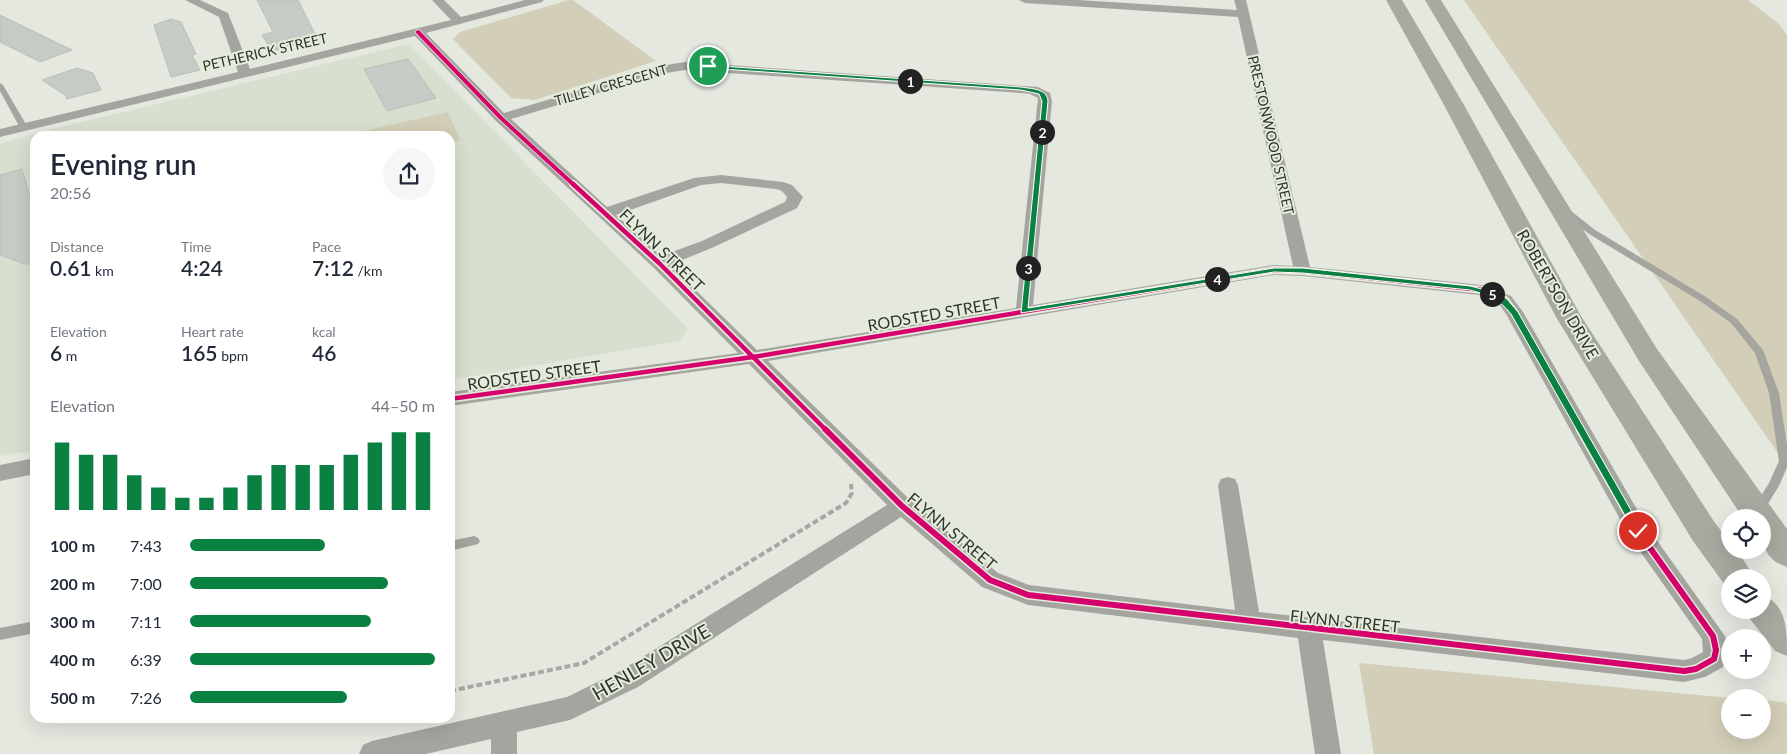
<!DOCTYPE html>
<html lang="en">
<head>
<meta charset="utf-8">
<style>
	:root { --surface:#fff; --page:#f6f6f7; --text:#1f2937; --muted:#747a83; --accent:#0b8043 }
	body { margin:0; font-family:Lato,sans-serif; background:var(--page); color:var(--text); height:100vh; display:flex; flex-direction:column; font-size:19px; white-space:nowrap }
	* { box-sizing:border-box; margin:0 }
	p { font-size:16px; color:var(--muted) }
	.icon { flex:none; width:28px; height:28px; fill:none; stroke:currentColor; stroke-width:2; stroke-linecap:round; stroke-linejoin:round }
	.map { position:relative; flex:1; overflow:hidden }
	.side { position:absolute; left:30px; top:131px; width:425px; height:592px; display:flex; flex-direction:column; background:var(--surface); border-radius:15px; box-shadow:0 5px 20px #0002 }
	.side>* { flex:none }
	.buttons { position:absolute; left:1721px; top:509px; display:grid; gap:10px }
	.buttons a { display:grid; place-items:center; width:50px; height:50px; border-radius:50%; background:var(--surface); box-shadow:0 5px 20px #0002; font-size:25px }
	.pin { position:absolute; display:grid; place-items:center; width:42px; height:42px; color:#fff; margin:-21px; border:2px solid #fff; border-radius:50%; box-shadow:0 1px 5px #0007 }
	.km { position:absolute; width:25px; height:25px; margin:-12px; border-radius:50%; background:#222; color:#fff; font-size:14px; line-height:25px; text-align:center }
	.round { display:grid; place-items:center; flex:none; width:52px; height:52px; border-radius:26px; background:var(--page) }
	.headline { display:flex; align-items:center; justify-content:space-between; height:85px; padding:0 20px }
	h1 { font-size:28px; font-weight:600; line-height:38px }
	.stats { display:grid; grid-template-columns:repeat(3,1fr); gap:8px; height:85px; padding:5px 20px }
	.stats div { display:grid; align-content:center }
	.stats b { font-size:21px; font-weight:600 }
	.stats small { font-size:14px; font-weight:400 }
	.stats p { font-size:14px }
	.chart { height:140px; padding:10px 20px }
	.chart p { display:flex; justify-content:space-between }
	.chart svg { width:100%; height:90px; margin-top:5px; stroke:var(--accent); stroke-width:6 }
	ul { padding:0 20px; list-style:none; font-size:16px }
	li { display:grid; grid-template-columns:80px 60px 1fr; align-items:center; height:38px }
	li i { height:12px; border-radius:6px; background:var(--accent) }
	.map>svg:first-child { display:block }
	.built { fill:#d7dfce }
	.green { fill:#d3ceb8 }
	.building { fill:#c7cbc5; stroke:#babfb8 }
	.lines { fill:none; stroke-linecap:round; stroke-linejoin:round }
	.path { stroke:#a7a8a3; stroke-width:4; stroke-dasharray:6 3; stroke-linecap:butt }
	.service { fill:#a4a59f; fill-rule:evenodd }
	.minor { fill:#a4a59f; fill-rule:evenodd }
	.trunk { fill:#a8aaa2; fill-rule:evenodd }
	.cycleway-far2-casing { stroke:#e4ecdb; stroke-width:5.5 }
	.cycleway-far1-casing { stroke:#e4ecdb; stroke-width:8 }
	.cycleway-casing { stroke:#e4ecdb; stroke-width:9 }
	.cycleway-far2 { stroke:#d6006c; stroke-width:4 }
	.cycleway-far1 { stroke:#d6006c; stroke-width:4.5 }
	.cycleway { stroke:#d6006c; stroke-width:6 }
	.route { fill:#0b8043; stroke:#fff }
	.labels { text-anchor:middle; stroke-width:4; stroke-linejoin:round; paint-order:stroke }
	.far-street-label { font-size:14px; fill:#30332d; stroke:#e4ecdb }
	.street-label { font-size:16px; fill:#30332d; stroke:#e4ecdb }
	.near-street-label { font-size:19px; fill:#30332d; stroke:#e4ecdb }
</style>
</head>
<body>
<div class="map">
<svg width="1787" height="754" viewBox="0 0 1787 754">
	<rect width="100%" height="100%" fill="#e4e8df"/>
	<polygon class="built" points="409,44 688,329 679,341 450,380 450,136 35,136 35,450 0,456 0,144 44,131"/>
	<g class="green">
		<polygon points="569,0 573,0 656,61 535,100 511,98 453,39 460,32"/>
		<polygon points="1464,0 1748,0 1779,24 1787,35 1787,466"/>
		<polygon points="448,112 460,140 450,143 450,136 352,136 351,134"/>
		<polygon points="1359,663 1730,698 1730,730 1762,730 1763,700 1784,702 1787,705 1787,754 1374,754"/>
	</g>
	<g class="building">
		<polygon points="257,0 298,0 318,40 272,51 262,35 273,32"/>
		<polygon points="0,15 72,50 40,62 0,42"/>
		<polygon points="171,19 181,22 196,54 192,55 200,70 171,77 154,25"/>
		<polygon points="408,59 436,98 387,111 364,69"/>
		<polygon points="77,68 93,73 101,90 67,99 65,95 42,80"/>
		<polygon points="22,169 35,213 35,264 25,264 0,255 0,175"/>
	</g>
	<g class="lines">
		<polyline class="path" points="450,691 584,663 846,503 852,493 851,484"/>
		<g class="service">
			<polygon points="0,83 3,85 27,126 26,128 23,128 19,126 0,91"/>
			<polygon points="1565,211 1571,211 1595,230 1706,297 1737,319 1763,350 1779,393 1787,445 1787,467 1780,484 1763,512 1759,514 1755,512 1753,509 1769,483 1779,461 1769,393 1755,353 1731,323 1700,301 1589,234 1565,215"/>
			<polygon points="474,536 478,538 480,541 478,544 450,551 450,541"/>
			<polygon points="35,621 35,633 0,640 0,628"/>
		</g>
		<g class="minor">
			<path d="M185,0H200L228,13L250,69L451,20L432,0H444L461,17L525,0H544L542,2L426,33L504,113L660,66L685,62L1038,87L1050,93L1052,101L1033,305L1274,265L1293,266L1238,17L1025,3L1019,0H1078L1237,10L1234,0H1246L1310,267L1482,285L1511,296L1523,312L1646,525L1725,636L1728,650L1723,667L1705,677L1684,682L1323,640L1341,754H1315L1298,638L1028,605L982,587L901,517L638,687L570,720L517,732V754H491V739L426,754H359L363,745L372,741L567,697L620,671L887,505L749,364L450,406V392L738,353L653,267L496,121L415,36L0,137V129L238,72L219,17ZM685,70L1021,93L1030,94L1038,98L1016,308L757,350L670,265L714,247L797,208L803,197L792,185L783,182L721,175L694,178L607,207L511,119L666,73ZM721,183L776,189L782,191L787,197L785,202L702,241L661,256L616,215L701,185ZM1274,275L1303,276L1479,295L1499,304L1506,314L1630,537L1702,639L1703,652L1692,658L1684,660L1259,612L1238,485L1235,479L1228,477L1221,479L1218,485L1235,610L1029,585L998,573L910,500L768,361Z"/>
			<polygon points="35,458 35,474 0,481 0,465"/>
		</g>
		<g class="trunk">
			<polygon points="1386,0 1402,0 1464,105 1581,316 1715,523 1730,542 1730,550 1737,550 1755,578 1730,578 1730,589 1727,588 1693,541 1556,317 1444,105"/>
			<path d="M1425,0H1441L1657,349L1787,529V567C1762,559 1762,541 1762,518H1743L1639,361Z"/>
			<path d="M1762,594C1787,606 1787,628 1787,656L1775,651L1750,619L1745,610H1762Z"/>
		</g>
		<defs>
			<polyline id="cycleway-far2" points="418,32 501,118 575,186"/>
			<g id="cycleway-far1">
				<polyline points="573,184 659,263 753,357"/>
				<polyline points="753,357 826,430"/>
				<polyline points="753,357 1274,270 1303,271 1482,290 1505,300 1514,312 1581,430"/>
				<polyline points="450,399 753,357"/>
			</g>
			<polyline id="cycleway" points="825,429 902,506 990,580 1028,595 1684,671 1696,669 1714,659 1716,650 1713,636 1638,531 1580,429"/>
		</defs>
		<use href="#cycleway-far2" class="cycleway-far2-casing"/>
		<use href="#cycleway-far1" class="cycleway-far1-casing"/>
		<use href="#cycleway" class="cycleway-casing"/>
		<use href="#cycleway-far2" class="cycleway-far2"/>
		<use href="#cycleway-far1" class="cycleway-far1"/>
		<use href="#cycleway" class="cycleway"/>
	</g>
	<path class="route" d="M706,65L1021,87C1031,89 1047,88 1048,101L1028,308L1274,268H1303L1470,286L1498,293L1507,299L1518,312L1643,531L1638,535L1635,533L1511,314C1499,299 1488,295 1470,290L1303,273L1274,272L1021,313L1042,101L1039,94L1021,90L708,68Z"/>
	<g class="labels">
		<g class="far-street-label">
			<text transform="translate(265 52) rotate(-13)" y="5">PETHERICK STREET</text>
			<text transform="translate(611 85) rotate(-16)" y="5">TILLEY CRESCENT</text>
			<text transform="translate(1271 135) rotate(77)" y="5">PRESTONWOOD STREET</text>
		</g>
		<g class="street-label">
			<text transform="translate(662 250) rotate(44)" y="6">FLYNN STREET</text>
			<text transform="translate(1558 294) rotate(60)" y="6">ROBERTSON DRIVE</text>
			<text transform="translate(934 314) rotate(-10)" y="6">RODSTED STREET</text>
			<text transform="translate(534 375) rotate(-8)" y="6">RODSTED STREET</text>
			<text transform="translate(952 531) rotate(40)" y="6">FLYNN STREET</text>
			<text transform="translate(1345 621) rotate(6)" y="6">FLYNN STREET</text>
		</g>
		<g class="near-street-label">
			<text transform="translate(651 662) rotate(-30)" y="7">HENLEY DRIVE</text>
		</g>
	</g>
</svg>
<div class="buttons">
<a><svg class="icon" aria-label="locate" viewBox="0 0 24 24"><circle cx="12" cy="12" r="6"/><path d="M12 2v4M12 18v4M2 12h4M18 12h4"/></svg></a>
<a><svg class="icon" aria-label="layers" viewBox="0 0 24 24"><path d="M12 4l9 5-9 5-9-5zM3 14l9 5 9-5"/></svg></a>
<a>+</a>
<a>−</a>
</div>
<div class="pin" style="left:708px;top:66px;background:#1e9e55"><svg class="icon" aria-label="arrive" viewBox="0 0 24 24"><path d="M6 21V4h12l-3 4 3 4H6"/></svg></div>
<div class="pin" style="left:1638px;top:531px;background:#d93025"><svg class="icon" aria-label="check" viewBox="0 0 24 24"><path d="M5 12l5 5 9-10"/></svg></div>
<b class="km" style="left:910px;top:81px">1</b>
<b class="km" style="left:1042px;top:132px">2</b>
<b class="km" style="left:1028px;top:268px">3</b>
<b class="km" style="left:1217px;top:279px">4</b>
<b class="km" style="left:1492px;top:294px">5</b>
<section class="side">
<div class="headline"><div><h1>Evening run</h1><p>20:56</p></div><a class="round"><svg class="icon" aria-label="share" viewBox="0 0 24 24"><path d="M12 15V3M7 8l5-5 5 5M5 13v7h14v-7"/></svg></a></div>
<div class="stats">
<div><p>Distance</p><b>0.61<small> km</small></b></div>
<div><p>Time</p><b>4:24</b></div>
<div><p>Pace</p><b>7:12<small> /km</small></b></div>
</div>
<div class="stats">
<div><p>Elevation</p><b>6<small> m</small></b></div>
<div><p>Heart rate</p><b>165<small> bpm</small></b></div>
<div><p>kcal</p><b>46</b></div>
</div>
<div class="chart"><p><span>Elevation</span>44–50 m</p>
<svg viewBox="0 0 160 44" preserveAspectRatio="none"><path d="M5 44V11M15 44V17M25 44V17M35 44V27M45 44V33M55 44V38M65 44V38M75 44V33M85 44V27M95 44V22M105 44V22M115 44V22M125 44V17M135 44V11M145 44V6M155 44V6"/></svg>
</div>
<ul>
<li><b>100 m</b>7:43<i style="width:55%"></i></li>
<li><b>200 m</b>7:00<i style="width:81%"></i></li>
<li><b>300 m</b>7:11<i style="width:74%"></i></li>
<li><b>400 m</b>6:39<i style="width:100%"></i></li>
<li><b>500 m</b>7:26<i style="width:64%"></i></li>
</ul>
</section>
</div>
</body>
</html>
